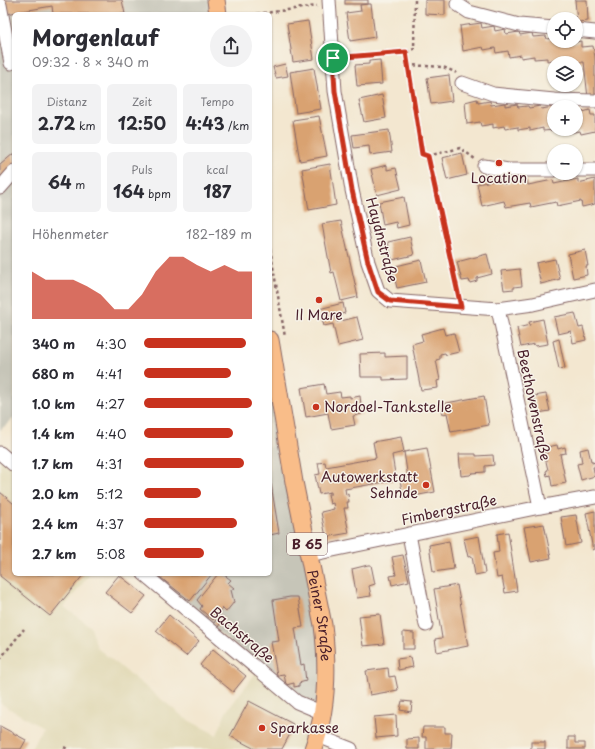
<!DOCTYPE html>
<html lang="de">
<head>
<meta charset="utf-8">
<style>
	:root { --surface:#fff; --page:#f2f2f3; --text:#2b2b33; --muted:#7c7c81; --accent:#c8321e }
	body { margin:0; font-family:"Playpen Sans",sans-serif; background:var(--page); color:var(--text); height:100vh; display:flex; flex-direction:column; font-size:15px; white-space:nowrap }
	* { box-sizing:border-box; margin:0 }
	p { font-size:13px; color:var(--muted) }
	.icon { flex:none; width:22px; height:22px; fill:none; stroke:currentColor; stroke-width:2; stroke-linecap:round; stroke-linejoin:round }
	.map { position:relative; flex:1; overflow:hidden }
	.sheet { position:absolute; left:12px; top:12px; width:260px; height:564px; display:flex; flex-direction:column; background:var(--surface); border-radius:6px; box-shadow:0 1px 3px #0004 }
	.sheet>* { flex:none }
	.tools { position:absolute; left:547px; top:12px; display:grid; gap:8px }
	.tools a { display:grid; place-items:center; width:36px; height:36px; border-radius:50%; background:var(--surface); box-shadow:0 1px 3px #0004; font-size:20px }
	.pin { position:absolute; display:grid; place-items:center; width:34px; height:34px; color:#fff; margin:-17px; border:2px solid #fff; border-radius:50%; box-shadow:0 1px 4px #0007 }
	.round { display:grid; place-items:center; flex:none; width:42px; height:42px; border-radius:21px; background:var(--page) }
	.head { display:flex; align-items:center; justify-content:space-between; height:68px; padding:0 20px }
	h1 { font-size:22px; font-weight:700; line-height:30px }
	.metrics { display:grid; grid-template-columns:repeat(3,1fr); gap:6px; height:68px; padding:4px 20px }
	.metrics div { display:grid; align-content:center; border-radius:6px; background:var(--page); text-align:center }
	.metrics b { font-size:17px; font-weight:700 }
	.metrics small { font-size:11px; font-weight:400 }
	.metrics p { font-size:11px }
	.chart { height:112px; padding:8px 20px }
	.chart p { display:flex; justify-content:space-between }
	.chart svg { width:100%; height:72px; margin-top:4px; fill:var(--accent); opacity:.7 }
	ul { padding:0 20px; list-style:none; font-size:13px }
	li { display:grid; grid-template-columns:64px 48px 1fr; align-items:center; height:30px }
	li i { height:10px; border-radius:5px; background:var(--accent) }
	.map>svg:first-child { display:block }
	.built { fill:#e3dbba }
	.industrial { fill:#c6c5b8 }
	.building { fill:#d9a271 }
	.lines { fill:none; stroke-linecap:round; stroke-linejoin:round }
	.minor-casing { stroke:#856565; stroke-width:15 }
	.major-casing { stroke:#856565; stroke-width:19 }
	.path { stroke:#856565; stroke-width:2.5; stroke-dasharray:3 3; stroke-linecap:butt }
	.minor { stroke:#fff; stroke-width:13 }
	.major { stroke:#f9bd89; stroke-width:17 }
	.route-casing { stroke:#fff; stroke-width:8 }
	.route { stroke:#c8321e; stroke-width:5 }
	.poi-dot { fill:#c8321e; stroke:#f7f3e8; stroke-width:1.5 }
	.labels { text-anchor:middle; stroke-width:3; stroke-linejoin:round; paint-order:stroke }
	.shield { fill:#f7f3e8; stroke:#7e5f64; stroke-width:1 }
	.shield-label { font-size:13px; font-weight:bold; fill:#4a1f2b }
	.poi-label { font-size:14px; fill:#4a1f2b; stroke:#f7f3e8 }
	.street-label { font-size:14px; fill:#4a1f2b; stroke:#f7f3e8 }
</style>
</head>
<body>
<div class="map">
<svg width="595" height="749" viewBox="0 0 595 749">
	<rect width="100%" height="100%" fill="#f7f3e8"/>
	<filter id="ink" filterUnits="userSpaceOnUse"><feTurbulence type="fractalNoise" baseFrequency=".025" numOctaves="2"/><feDisplacementMap in="SourceGraphic" scale="8" xChannelSelector="R" yChannelSelector="G"/><feConvolveMatrix kernelMatrix="1 2 1 2 8 2 1 2 1" color-interpolation-filters="sRGB"/></filter>
	<filter id="wash" filterUnits="userSpaceOnUse"><feTurbulence type="fractalNoise" baseFrequency=".012" numOctaves="4" result="noise"/><feDisplacementMap in="SourceGraphic" scale="16" xChannelSelector="R" yChannelSelector="G"/><feGaussianBlur stdDeviation="0.9" result="paint"/><feColorMatrix in="noise" values="0 0 0 0 0 0 0 0 0 0 0 0 0 0 0 0 0 1.4 0 .05"/><feComposite in="paint" operator="in"/></filter>
	<g filter="url(#wash)">
		<rect width="100%" height="100%" fill="#f3e7d0"/>
		<polygon class="built" points="0,454 14,465 14,574 90,574 64,607 91,627 97,648 186,719 217,735 226,712 258,670 323,714 314,749 31,749 42,728 0,703"/>
		<g class="industrial">
			<polygon points="0,0 216,0 218,14 14,14 14,418 0,430"/>
			<polygon points="270,337 325,632 323,714 144,574 270,574"/>
		</g>
		<g id="blocks">
			<g class="building">
				<polygon points="3,0 122,0 125,14 53,14 52,6 6,14"/>
				<rect x="345" y="0" width="23" height="4"/>
				<polygon points="425,0 445,0 445,15 425,14"/>
				<polygon points="575,0 587,0 588,21 577,22"/>
				<polygon points="368,4 371,4 375,37 350,41 346,13 361,11 360,5"/>
				<polygon points="308,21 314,59 293,62 287,24"/>
				<polygon points="481,23 482,28 494,26 495,31 505,29 506,34 519,32 520,35 532,33 533,37 546,36 547,39 554,38 554,41 570,41 571,43 581,41 581,47 593,46 595,57 595,97 588,98 584,62 570,63 570,61 559,63 558,59 547,61 547,58 534,59 534,56 521,58 521,55 509,57 508,51 496,53 495,48 484,50 483,47 463,51 460,26"/>
				<polygon points="380,60 382,84 357,86 355,65 369,64 369,61"/>
				<polygon points="285,64 288,76 276,78 273,67"/>
				<polygon points="314,68 321,109 296,113 290,72"/>
				<polygon points="449,75 452,101 431,104 427,78"/>
				<polygon points="382,95 386,118 364,122 359,100"/>
				<polygon points="477,99 478,103 490,101 491,105 505,103 505,106 517,104 518,107 528,106 529,108 540,106 541,109 554,107 554,130 543,131 543,128 530,131 530,128 518,130 518,127 505,129 504,126 493,128 493,124 481,126 480,122 467,124 465,102"/>
				<polygon points="578,109 579,113 590,110 591,115 595,115 595,131 581,134 580,131 568,133 567,130 557,132 556,129 576,129 576,110"/>
				<polygon points="319,116 327,156 300,161 293,120"/>
				<polygon points="389,130 392,152 370,155 369,146 354,148 352,135"/>
				<polygon points="14,153 14,168 0,183 0,165"/>
				<polygon points="462,153 467,175 447,180 442,158"/>
				<polygon points="330,164 336,205 309,210 302,169"/>
				<polygon points="387,165 387,170 396,168 401,189 377,195 371,169"/>
				<polygon points="502,179 503,184 527,180 528,185 553,180 554,184 578,179 578,183 595,179 595,204 582,207 581,201 557,206 556,202 531,207 530,203 506,207 504,201 482,206 477,184"/>
				<polygon points="404,197 409,225 397,228 396,222 383,225 379,202"/>
				<polygon points="341,221 358,297 341,301 334,272 331,273 322,224"/>
				<polygon points="410,237 414,255 392,260 388,242"/>
				<polygon points="585,250 588,266 586,266 587,275 573,278 568,254"/>
				<polygon points="487,254 492,274 477,278 477,281 470,283 469,280 462,281 457,262"/>
				<polygon points="555,259 560,279 541,284 536,263"/>
				<polygon points="421,260 426,282 397,288 392,267"/>
				<polygon points="520,269 522,286 514,287 514,289 504,290 501,271"/>
				<polygon points="343,303 345,313 335,316 337,322 357,317 363,340 338,346 333,324 324,326 319,309"/>
				<polygon points="575,313 579,328 583,327 586,340 573,343 571,331 558,334 554,317"/>
				<polygon points="543,319 548,344 535,346 534,344 521,347 517,328 530,325 529,322"/>
				<polygon points="443,328 445,335 454,333 459,352 446,355 445,353 440,354 440,359 436,360 440,380 437,381 438,388 421,390 412,344 423,341 421,334"/>
				<polygon points="559,339 565,368 559,369 553,341"/>
				<polygon points="385,353 385,357 407,356 407,379 383,380 383,377 361,377 360,354"/>
				<polygon points="324,384 326,394 340,392 341,397 350,396 350,398 360,396 362,414 353,416 355,425 331,429 328,413 306,417 301,388"/>
				<polygon points="546,394 550,411 538,413 534,396"/>
				<polygon points="484,396 489,425 451,432 447,413 443,414 441,404"/>
				<polygon points="401,437 404,452 427,448 435,492 403,498 400,479 408,478 404,452 392,455 396,480 345,489 346,495 348,494 349,502 347,502 348,508 344,508 349,533 326,537 321,512 334,509 333,503 330,504 328,494 331,494 331,492 319,494 315,475 320,474 318,463 325,462 326,467 376,458 373,442"/>
				<polygon points="557,445 558,449 565,447 566,453 560,454 566,483 552,486 550,475 547,476 546,471 548,470 544,453 548,453 547,447"/>
				<polygon points="588,448 591,461 592,461 592,463 595,462 595,467 593,467 595,476 581,480 577,464 582,463 580,450"/>
				<polygon points="459,454 476,454 476,456 493,455 494,465 485,466 485,472 472,473 470,475 461,476"/>
				<polygon points="270,484 271,484 279,533 270,535"/>
				<polygon points="0,492 14,504 14,574 84,574 50,616 0,576"/>
				<polygon points="595,511 595,549 593,550 586,513"/>
				<polygon points="576,515 581,543 566,546 561,517"/>
				<polygon points="544,524 551,558 531,562 524,527"/>
				<polygon points="508,532 517,591 505,593 502,577 497,578 493,553 499,552 497,534"/>
				<polygon points="479,536 485,573 475,575 472,556 468,557 464,539"/>
				<polygon points="449,541 454,569 433,572 429,545"/>
				<polygon points="403,555 409,581 392,585 390,576 396,575 392,557"/>
				<polygon points="368,565 371,565 375,584 369,586 371,596 357,598 352,569"/>
				<polygon points="156,574 212,574 190,601"/>
				<polygon points="218,574 223,575 223,574 231,580 228,583 234,588 231,590 234,602 226,612 222,608 213,620 200,609 202,606 197,600"/>
				<polygon points="119,575 146,596 132,613 105,592"/>
				<polygon points="457,585 468,646 437,652 435,639 442,638 434,589"/>
				<polygon points="290,597 298,597 303,627 295,628 301,665 304,664 306,681 299,683 299,686 294,687 294,683 286,685 284,674 277,675 271,642 279,641 273,600"/>
				<polygon points="380,614 384,644 363,646 359,616"/>
				<polygon points="169,615 199,641 186,656 156,631"/>
				<polygon points="220,615 224,618 218,627 213,624"/>
				<polygon points="403,632 414,633 414,649 403,649"/>
				<polygon points="213,649 246,676 233,692 200,665"/>
				<polygon points="411,657 413,667 398,670 397,659"/>
				<polygon points="388,668 389,677 395,676 398,690 370,695 366,671"/>
				<polygon points="249,701 293,724 288,733 290,734 282,749 255,749 230,736"/>
				<polygon points="402,701 412,702 411,712 400,710"/>
				<polygon points="396,715 397,736 376,738 374,717"/>
				<polygon points="0,726 26,740 21,749 0,749"/>
				<polygon points="423,727 445,727 445,733 452,733 451,749 426,749 426,737 422,737"/>
				<polygon points="568,737 575,737 575,743 585,743 585,749 568,749"/>
				<polygon points="419,738 419,749 407,749 407,739"/>
				<rect x="531" y="742" width="14" height="7"/>
			</g>
		</g>
	</g>
	<g filter="url(#ink)">
		<use href="#blocks" fill-opacity="0" stroke="#856565" stroke-width="1"/>
		<g class="lines">
			<defs>
				<g id="minor">
					<polyline points="329,0 335,91 352,190 368,262 378,291 390,301 498,309 533,304 595,290"/>
					<polyline points="457,4 469,12 519,25 554,28"/>
					<polyline points="0,5 11,63"/>
					<polyline points="576,30 595,32"/>
					<polyline points="462,83 493,94 554,100 595,101"/>
					<polyline points="484,166 508,170 554,170"/>
					<polyline points="576,170 595,170"/>
					<polyline points="0,188 14,172"/>
					<polyline points="498,309 540,507"/>
					<polyline points="0,453 14,465"/>
					<polyline points="409,534 426,625"/>
					<polyline points="309,555 540,507 595,497"/>
					<polyline points="144,574 297,702 323,713"/>
					<polyline points="318,736 351,749"/>
				</g>
				<g id="major">
					<polyline points="216,0 218,14"/>
					<path id="s1" d="M270,340L294,482L323,625C328,666 328,709 313,749"/>
				</g>
			</defs>
			<use href="#minor" class="minor-casing"/>
			<use href="#major" class="major-casing"/>
			<g class="path">
				<polyline points="415,0 414,49 406,52 422,154 428,156 459,295"/>
				<polyline points="257,14 317,6"/>
				<polyline points="345,57 406,52"/>
				<polyline points="408,65 443,67 455,72 456,73"/>
				<polyline points="428,156 460,148 475,159"/>
				<polyline points="270,249 285,337"/>
				<polyline points="0,659 24,629"/>
				<polyline points="64,747 67,749"/>
			</g>
			<use href="#minor" class="minor"/>
			<use href="#major" class="major"/>
		</g>
	</g>
	<g class="lines" filter="url(#ink)">
		<defs>
			<polygon id="route" points="406,52 422,154 428,156 461,307 390,301 378,292 368,262 352,190 335,91 333,58"/>
		</defs>
		<use href="#route" class="route-casing"/>
		<use href="#route" class="route"/>
	</g>
	<g class="poi-dot">
		<circle cx="499" cy="163" r="4"/>
		<circle cx="319" cy="300" r="4"/>
		<circle cx="316" cy="407" r="4"/>
		<circle cx="426" cy="485" r="4"/>
		<circle cx="262" cy="728" r="4"/>
	</g>
	<g class="labels">
		<rect class="shield" x="287" y="533" width="40" height="22" rx="3"/>
		<g class="shield-label">
			<text x="307" y="549">B 65</text>
		</g>
		<g class="poi-label">
			<text x="499" y="183">Location</text>
			<text x="319" y="320">Il Mare</text>
			<text x="324" y="412" text-anchor="start">Nordoel-Tankstelle</text>
			<text x="418" y="482" text-anchor="end">Autowerkstatt<tspan x="418" dy="16">Sehnde</tspan></text>
			<text x="270" y="733" text-anchor="start">Sparkasse</text>
		</g>
		<g class="street-label">
			<text transform="translate(382 240) rotate(75)" y="5">Haydnstraße</text>
			<text transform="translate(534 405) rotate(78)" y="5">Beethovenstraße</text>
			<text transform="translate(449 510) rotate(-12)" y="5">Fimbergstraße</text>
			<text dy="5" stroke="none"><textPath href="#s1" startOffset="280">Peiner Straße</textPath></text>
			<text transform="translate(242 635) rotate(40)" y="5">Bachstraße</text>
		</g>
	</g>
</svg>
<div class="tools">
<a><svg class="icon" aria-label="locate" viewBox="0 0 24 24"><circle cx="12" cy="12" r="6"/><path d="M12 2v4M12 18v4M2 12h4M18 12h4"/></svg></a>
<a><svg class="icon" aria-label="layers" viewBox="0 0 24 24"><path d="M12 4l9 5-9 5-9-5zM3 14l9 5 9-5"/></svg></a>
<a>+</a>
<a>−</a>
</div>
<div class="pin" style="left:333px;top:58px;background:#1e9e55"><svg class="icon" aria-label="arrive" viewBox="0 0 24 24"><path d="M6 21V4h12l-3 4 3 4H6"/></svg></div>
<section class="sheet">
<div class="head"><div><h1>Morgenlauf</h1><p>09:32 · 8 × 340 m</p></div><a class="round"><svg class="icon" aria-label="share" viewBox="0 0 24 24"><path d="M12 15V3M7 8l5-5 5 5M5 13v7h14v-7"/></svg></a></div>
<div class="metrics">
<div><p>Distanz</p><b>2.72<small> km</small></b></div>
<div><p>Zeit</p><b>12:50</b></div>
<div><p>Tempo</p><b>4:43<small> /km</small></b></div>
</div>
<div class="metrics">
<div><b>64<small> m</small></b></div>
<div><p>Puls</p><b>164<small> bpm</small></b></div>
<div><p>kcal</p><b>187</b></div>
</div>
<div class="chart"><p><span>Höhenmeter</span>182–189 m</p>
<svg viewBox="0 0 160 44" preserveAspectRatio="none"><path d="M0 44V15L10 20L20 20L30 20L40 24L50 29L60 38L70 38L80 29L90 15L100 6L110 6L120 11L130 15L140 11L150 15L160 15V44z"/></svg>
</div>
<ul>
<li><b>340 m</b>4:30<i style="width:94%"></i></li>
<li><b>680 m</b>4:41<i style="width:81%"></i></li>
<li><b>1.0 km</b>4:27<i style="width:100%"></i></li>
<li><b>1.4 km</b>4:40<i style="width:82%"></i></li>
<li><b>1.7 km</b>4:31<i style="width:93%"></i></li>
<li><b>2.0 km</b>5:12<i style="width:53%"></i></li>
<li><b>2.4 km</b>4:37<i style="width:86%"></i></li>
<li><b>2.7 km</b>5:08<i style="width:56%"></i></li>
</ul>
</section>
</div>
</body>
</html>
